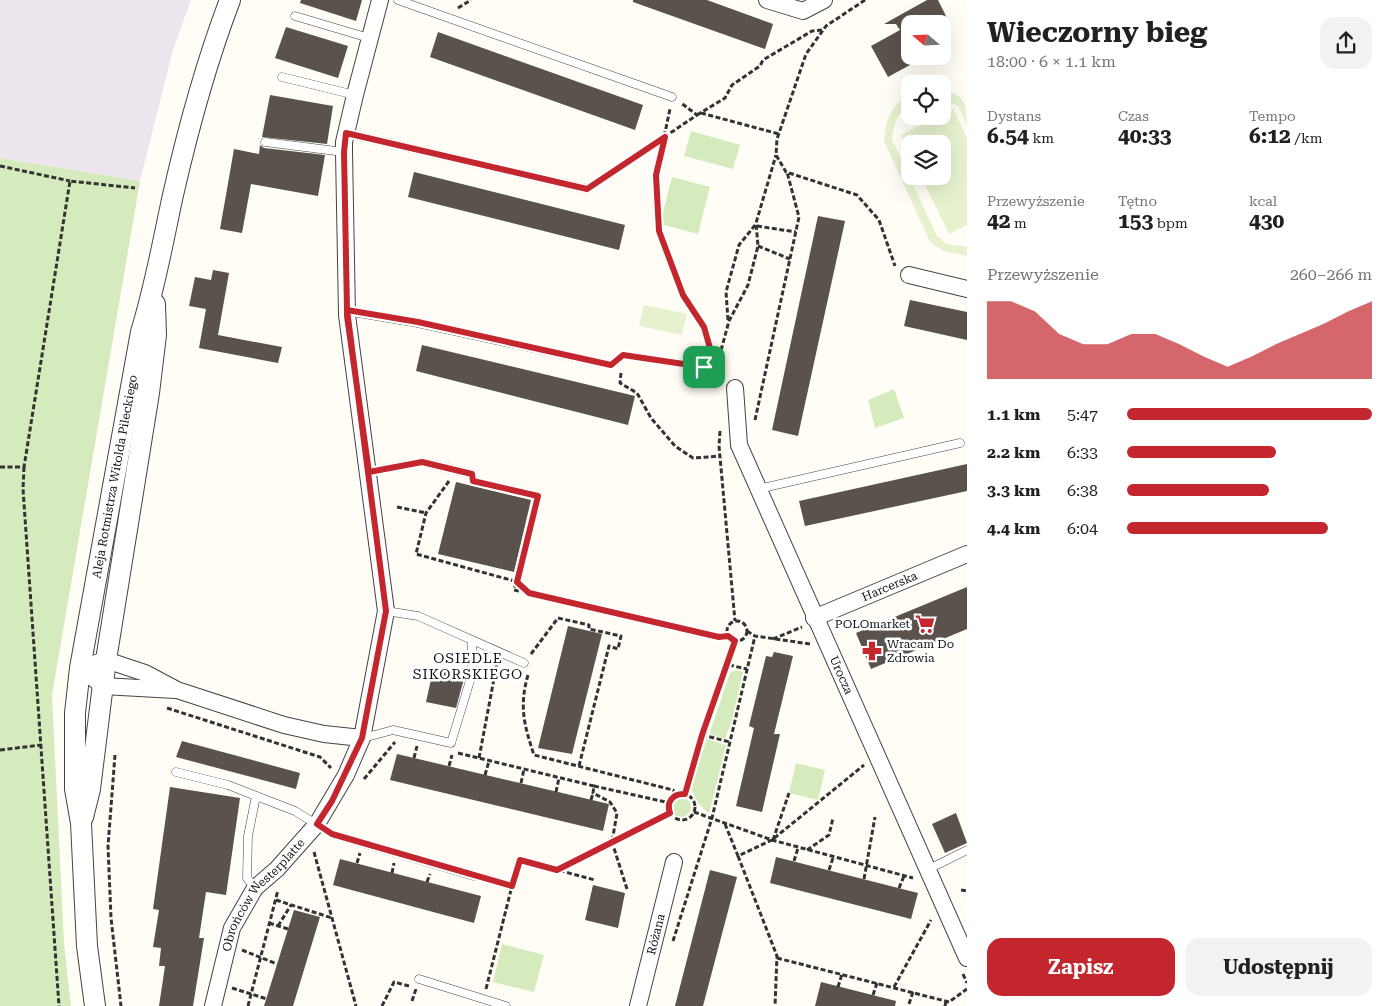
<!DOCTYPE html>
<html lang="pl">
<head>
<meta charset="utf-8">
<style>
	:root { --surface:#fff; --page:#f2f2f2; --text:#202124; --muted:#757577; --accent:#c4262e }
	body { margin:0; font-family:"Roboto Serif",serif; background:var(--page); color:var(--text); height:100vh; display:flex; flex-direction:column; font-size:19px; white-space:nowrap }
	* { box-sizing:border-box; margin:0 }
	p { font-size:16px; color:var(--muted) }
	.icon { flex:none; width:28px; height:28px; fill:none; stroke:currentColor; stroke-width:2; stroke-linecap:round; stroke-linejoin:round }
	.map { position:relative; flex:1; overflow:hidden }
	.details { display:flex; flex-direction:column; background:var(--surface); width:425px }
	.details>* { flex:none }
	.needle { width:32px; rotate:289deg }
	.buttons { position:absolute; left:901px; top:15px; display:grid; gap:10px }
	.buttons a { display:grid; place-items:center; width:50px; height:50px; border-radius:10px; background:var(--surface); box-shadow:0 5px 20px #0002; font-size:25px }
	.pin { position:absolute; display:grid; place-items:center; width:42px; height:42px; color:#fff; margin:-21px; border-radius:10px; box-shadow:0 2px 8px #0006 }
	.round { display:grid; place-items:center; flex:none; width:52px; height:52px; border-radius:15px; background:var(--page) }
	.head { display:flex; align-items:center; justify-content:space-between; height:85px; padding:0 20px }
	h1 { font-size:28px; font-weight:700; line-height:38px }
	.stats { display:grid; grid-template-columns:repeat(3,1fr); gap:8px; height:85px; padding:5px 20px }
	.stats div { display:grid; align-content:center }
	.stats b { font-size:21px; font-weight:700 }
	.stats small { font-size:14px; font-weight:400 }
	.stats p { font-size:14px }
	.chart { height:140px; padding:10px 20px }
	.chart p { display:flex; justify-content:space-between }
	.chart svg { width:100%; height:90px; margin-top:5px; fill:var(--accent); opacity:.7 }
	.action { display:flex; gap:10px; margin-top:auto; padding:10px 20px }
	.action a { flex:1; height:58px; border-radius:15px; background:var(--accent); color:#fff; font-size:20px; font-weight:700; line-height:58px; text-align:center }
	.action a+a { background:var(--page); color:var(--text) }
	ul { padding:0 20px; list-style:none; font-size:16px }
	li { display:grid; grid-template-columns:80px 60px 1fr; align-items:center; height:38px }
	li i { height:12px; border-radius:6px; background:var(--accent) }
	main { display:flex; flex:1; min-height:0 }
	.map>svg:first-child { display:block }
	.industrial { fill:#eee6ef }
	.green { fill:#d5ebbd }
	.pitch { fill:#e6f2cf }
	.building { fill:#5a524d }
	.lines { fill:none; stroke-linecap:round; stroke-linejoin:round }
	.service-casing { stroke:#444; stroke-width:9 }
	.minor-casing { stroke:#444; stroke-width:18 }
	.tertiary-casing { stroke:#444; stroke-width:22 }
	.path { stroke:#333; stroke-width:3; stroke-dasharray:5 2.5; stroke-linecap:butt }
	.service { stroke:#fff; stroke-width:8 }
	.minor { stroke:#fff; stroke-width:16 }
	.tertiary { stroke:#fff; stroke-width:20 }
	.route-casing { stroke:#fff; stroke-width:10 }
	.route { stroke:#c4262e; stroke-width:6 }
	.labels { text-anchor:middle; stroke-width:5; stroke-linejoin:round; paint-order:stroke }
	.street-label { font-size:12px; fill:#111; stroke:#fff }
	.poi-label { font-size:12px; fill:#111; stroke:#fff; text-anchor:end }
	.neighbourhood-label { font-size:14px; letter-spacing:1px; fill:#111; stroke:#fff }
</style>
</head>
<body>
<main>
<div class="map">
<svg width="967" height="1006" viewBox="0 0 967 1006">
	<rect width="100%" height="100%" fill="#fffdf5"/>
	<polygon class="industrial" points="0,0 191,0 173,50 140,181 0,158"/>
	<g class="green">
		<polygon points="691,131 740,145 733,169 684,156"/>
		<polygon points="0,158 140,181 52,695 64,944 71,1006 0,1006"/>
		<polygon points="672,177 710,187 698,234 660,224"/>
		<polygon points="894,389 904,418 875,428 868,400"/>
		<polygon points="735,670 743,672 732,721 725,739 712,735 710,732 730,673"/>
		<polygon points="707,739 726,745 709,814 698,803 690,787"/>
		<polygon points="796,763 825,770 818,800 789,793"/>
		<circle cx="681" cy="807" r="10"/>
		<polygon points="502,944 544,955 534,992 493,982"/>
	</g>
	<g class="pitch">
		<path d="M943,90C965,95 967,104 967,125L958,106L943,99Z"/>
		<path d="M910,95V104C897,113 893,125 892,140L937,236L947,244L967,247V256L944,251L930,242L884,141C885,121 891,104 910,95Z"/>
		<polygon points="953,109 967,137 967,225 949,234 921,176 942,176 942,144 910,144 910,154 901,135"/>
		<polygon points="644,305 687,314 682,335 639,326"/>
	</g>
	<g class="building">
		<polygon points="301,0 362,0 356,21 300,3"/>
		<polygon points="633,0 707,0 773,24 765,49 633,2"/>
		<polygon points="927,0 938,0 950,24 910,24 910,65 888,77 871,46 900,30 896,24 884,24"/>
		<polygon points="286,27 348,46 338,78 275,58"/>
		<polygon points="438,32 643,105 635,130 430,57"/>
		<polygon points="270,95 333,106 327,144 262,137"/>
		<polygon points="260,145 264,148 325,155 318,196 251,184 242,233 220,229 234,149 259,154"/>
		<polygon points="414,172 625,225 619,250 408,197"/>
		<polygon points="818,216 845,221 798,436 772,430"/>
		<polygon points="213,270 229,273 218,335 282,347 278,363 199,348 206,309 189,306 195,277 211,280"/>
		<polygon points="910,300 967,312 967,340 904,326"/>
		<polygon points="422,345 635,396 628,425 416,371"/>
		<polygon points="967,464 967,491 805,526 799,501"/>
		<polygon points="456,482 531,500 514,572 438,554"/>
		<polygon points="967,587 967,629 871,669 856,633"/>
		<polygon points="568,626 602,634 572,754 538,748"/>
		<polygon points="774,652 793,656 774,734 780,734 762,812 736,806 754,728 749,726 766,656 772,657"/>
		<polygon points="445,670 465,675 456,708 426,702 432,675 443,676"/>
		<polygon points="182,741 300,773 296,789 176,757"/>
		<polygon points="397,754 609,804 603,831 390,780"/>
		<polygon points="170,787 240,798 226,895 206,892 199,938 204,938 193,1006 159,1006 165,966 159,966 161,948 153,947 159,910 153,909"/>
		<polygon points="956,813 967,843 945,853 932,824"/>
		<polygon points="776,857 918,893 911,919 770,883"/>
		<polygon points="340,859 481,896 474,923 333,885"/>
		<polygon points="710,870 737,877 703,1006 675,1006"/>
		<polygon points="593,885 625,893 618,928 585,920"/>
		<polygon points="294,910 320,917 293,1006 264,1006"/>
		<polygon points="821,982 896,1001 895,1006 815,1006"/>
	</g>
	<g class="lines">
		<defs>
			<g id="service">
				<polyline points="398,0 672,97"/>
				<polyline points="295,16 369,38"/>
				<polyline points="282,77 355,95"/>
				<polyline points="346,133 587,189"/>
				<polyline points="265,142 344,152"/>
				<polyline points="347,311 418,323 611,365"/>
				<polyline points="369,472 422,462 472,474"/>
				<polyline points="758,489 960,443"/>
				<polyline points="386,611 418,616 524,663"/>
				<polyline points="363,738 393,730 451,743 472,674 472,641"/>
				<polyline points="176,772 228,785 295,811 332,834 474,876"/>
				<polyline points="927,870 967,850"/>
				<polyline points="255,888 247,878 248,836 256,796"/>
				<polyline points="419,979 506,1006"/>
			</g>
			<g id="minor">
				<polyline points="767,0 803,11 824,0"/>
				<polyline points="909,275 967,289"/>
				<path id="s1" d="M735,388L739,445L967,958"/>
				<path id="s2" d="M814,618L967,554"/>
				<polyline points="80,668 106,660 145,673 177,690 284,725 324,734 362,738"/>
				<polyline points="80,668 103,686 175,690"/>
				<path id="s3" d="M213,1006L232,928L255,888L277,869L317,824L346,775L362,738L386,611L347,315L344,152V142L355,95L380,0"/>
				<path id="s4" d="M638,1006L674,862"/>
			</g>
			<g id="tertiary">
				<polyline points="83,817 90,789 106,660 149,393 156,335 155,304"/>
				<path id="s5" d="M95,1006L87,946L81,823L75,789V713L80,668L141,332C155,287 163,241 173,195C188,129 206,63 230,0"/>
			</g>
		</defs>
		<use href="#service" class="service-casing"/>
		<use href="#minor" class="minor-casing"/>
		<use href="#tertiary" class="tertiary-casing"/>
		<g class="path">
			<polyline points="865,0 826,26 806,54 777,139 776,155 786,172 857,195 879,220 895,266"/>
			<polyline points="458,8 471,0"/>
			<polyline points="701,113 779,134"/>
			<polyline points="697,115 725,98 732,85 760,66 763,60 812,31 823,30"/>
			<polyline points="0,166 70,181"/>
			<polyline points="596,183 697,115 681,103"/>
			<polyline points="757,226 796,232"/>
			<polyline points="758,246 790,259"/>
			<polyline points="728,320 726,292 739,245 756,224"/>
			<polyline points="619,358 623,355 716,369 704,327 683,295 659,231 656,175 670,109"/>
			<polyline points="621,373 620,383 637,393 651,418 675,446 693,458 721,456"/>
			<polyline points="702,380 704,367"/>
			<polyline points="717,387 716,369 729,321 748,285 758,246 756,223 776,155"/>
			<polyline points="755,420 799,217 787,172"/>
			<polyline points="720,431 719,446 735,621"/>
			<polyline points="0,467 24,467 70,181 135,188"/>
			<polyline points="24,467 23,489 59,1006"/>
			<polyline points="449,481 426,513 416,554 518,582 529,593 719,637 728,636"/>
			<polyline points="479,483 538,496 514,590 528,593"/>
			<polyline points="397,507 426,513"/>
			<circle cx="737" cy="631" r="10"/>
			<polyline points="747,631 755,636 810,644"/>
			<polyline points="773,639 802,627"/>
			<polyline points="531,654 558,618 589,625 589,629 621,636 618,649 609,646 579,766"/>
			<polyline points="729,665 747,669"/>
			<path d="M528,675C519,706 524,725 534,755L673,790L677,795"/>
			<polyline points="167,708 320,757 331,768"/>
			<polyline points="702,735 730,742"/>
			<polyline points="0,750 41,745"/>
			<polyline points="458,753 594,786 593,793 610,802 617,813 612,842 557,870"/>
			<polyline points="115,755 108,846 111,918 121,1006"/>
			<polyline points="414,758 417,746"/>
			<polyline points="479,758 497,663"/>
			<polyline points="449,766 452,755"/>
			<polyline points="485,775 489,761"/>
			<polyline points="364,779 395,742"/>
			<polyline points="521,783 524,769"/>
			<polyline points="594,786 670,803"/>
			<polyline points="556,792 559,778"/>
			<circle cx="682" cy="807" r="13"/>
			<polyline points="685,794 702,735 735,641"/>
			<polyline points="591,800 593,793"/>
			<polyline points="694,812 772,840 913,878"/>
			<polyline points="725,824 738,856 772,840 864,765"/>
			<polyline points="773,840 789,793"/>
			<polyline points="807,850 829,835 833,818"/>
			<polyline points="314,852 356,1006"/>
			<polyline points="738,856 777,956 775,1006"/>
			<polyline points="794,861 798,848"/>
			<polyline points="357,863 360,853"/>
			<polyline points="829,870 833,858"/>
			<polyline points="392,873 394,863"/>
			<polyline points="484,878 512,886 520,860 595,880"/>
			<polyline points="864,879 875,817"/>
			<polyline points="427,882 430,874"/>
			<polyline points="899,888 904,876"/>
			<polyline points="627,889 612,842 670,813"/>
			<polyline points="961,890 967,891"/>
			<polyline points="276,900 332,918"/>
			<polyline points="269,923 288,929"/>
			<polyline points="278,926 291,905"/>
			<polyline points="673,941 712,818 755,636"/>
			<polyline points="242,950 277,964"/>
			<polyline points="777,958 949,1002 967,989"/>
			<polyline points="963,974 967,983"/>
			<polyline points="838,987 842,974"/>
			<polyline points="894,987 931,920"/>
			<polyline points="232,988 267,999"/>
			<polyline points="486,989 512,886"/>
			<polyline points="873,995 877,983"/>
			<polyline points="412,1001 416,989"/>
			<polyline points="909,1004 913,992"/>
			<polyline points="248,1006 278,890"/>
			<polyline points="382,1006 394,982 409,986"/>
			<polyline points="945,1006 946,1001"/>
		</g>
		<use href="#service" class="service"/>
		<use href="#minor" class="minor"/>
		<use href="#tertiary" class="tertiary"/>
	</g>
	<g class="lines">
		<defs>
			<path id="route" d="M704,367L623,355L611,365L418,322L347,310L386,611L362,738L332,801L317,824L332,834L512,886L520,860L557,870L670,813C666,802 673,793 685,794L702,735L735,641L728,636L719,637L529,593L517,582L538,496L473,481L472,474L422,462L369,472L347,316V310L344,152L346,133L587,189L665,137L656,175L659,231L683,295L704,327L716,369L704,367"/>
		</defs>
		<use href="#route" class="route-casing"/>
		<use href="#route" class="route"/>
	</g>
	<defs>
		<symbol id="supermarket-bare" viewBox="-9 -9 18 18"><path d="M-6-5.5h2.5l.6 2H6L4.5 2H-2.5L-4.4-4H-6ZM-1.5 3.2a1.3 1.3 0 1 0 .1 0ZM3 3.2a1.3 1.3 0 1 0 .1 0Z" fill="#c4262e" stroke="#fff" stroke-width="2.5" paint-order="stroke"/></symbol>
		<symbol id="pharmacy-bare" viewBox="-9 -9 18 18"><path d="M-2-6h4v4h4v4h-4v4h-4v-4h-4v-4h4Z" fill="#c4262e" stroke="#fff" stroke-width="2.5" paint-order="stroke"/></symbol>
	</defs>
	<g fill-rule="evenodd">
		<use href="#supermarket-bare" x="911" y="610" width="28" height="28"/>
		<use href="#pharmacy-bare" x="858" y="637" width="28" height="28"/>
	</g>
	<g class="labels">
		<g class="street-label">
			<text dy="4" stroke="none"><textPath href="#s5" startOffset="534">Aleja Rotmistrza Witolda Pileckiego</textPath></text>
			<text dy="4" stroke="none"><textPath href="#s2" startOffset="82">Harcerska</textPath></text>
			<text dy="4" stroke="none"><textPath href="#s1" startOffset="309">Urocza</textPath></text>
			<text dy="4" stroke="none"><textPath href="#s3" startOffset="125">Obrońców Westerplatte</textPath></text>
			<text dy="4" stroke="none"><textPath href="#s4" startOffset="74">Różana</textPath></text>
		</g>
		<g class="poi-label">
			<text x="910" y="628">POLOmarket</text>
			<text x="887" y="648" text-anchor="start">Wracam Do<tspan x="887" dy="14">Zdrowia</tspan></text>
		</g>
		<g class="neighbourhood-label">
			<text x="468" y="663">OSIEDLE<tspan x="468" dy="16">SIKORSKIEGO</tspan></text>
		</g>
	</g>
</svg>
<div class="buttons">
<a><svg class="needle" viewBox="-14 -14 28 28"><path d="M0-13l5 13h-10z" fill="#e53935"/><path d="M0 13l5-13h-10z" fill="#757577"/></svg></a>
<a><svg class="icon" aria-label="locate" viewBox="0 0 24 24"><circle cx="12" cy="12" r="6"/><path d="M12 2v4M12 18v4M2 12h4M18 12h4"/></svg></a>
<a><svg class="icon" aria-label="layers" viewBox="0 0 24 24"><path d="M12 4l9 5-9 5-9-5zM3 14l9 5 9-5"/></svg></a>
</div>
<div class="pin" style="left:704px;top:367px;background:#1e9e55"><svg class="icon" aria-label="arrive" viewBox="0 0 24 24"><path d="M6 21V4h12l-3 4 3 4H6"/></svg></div>
</div>
<section class="details">
<div class="head"><div><h1>Wieczorny bieg</h1><p>18:00 · 6 × 1.1 km</p></div><a class="round"><svg class="icon" aria-label="share" viewBox="0 0 24 24"><path d="M12 15V3M7 8l5-5 5 5M5 13v7h14v-7"/></svg></a></div>
<div class="stats">
<div><p>Dystans</p><b>6.54<small> km</small></b></div>
<div><p>Czas</p><b>40:33</b></div>
<div><p>Tempo</p><b>6:12<small> /km</small></b></div>
</div>
<div class="stats">
<div><p>Przewyższenie</p><b>42<small> m</small></b></div>
<div><p>Tętno</p><b>153<small> bpm</small></b></div>
<div><p>kcal</p><b>430</b></div>
</div>
<div class="chart"><p><span>Przewyższenie</span>260–266 m</p>
<svg viewBox="0 0 160 44" preserveAspectRatio="none"><path d="M0 44V6L10 6L20 11L30 22L40 27L50 27L60 22L70 22L80 27L90 33L100 38L110 33L120 27L130 22L140 17L150 11L160 6V44z"/></svg>
</div>
<ul>
<li><b>1.1 km</b>5:47<i style="width:100%"></i></li>
<li><b>2.2 km</b>6:33<i style="width:61%"></i></li>
<li><b>3.3 km</b>6:38<i style="width:58%"></i></li>
<li><b>4.4 km</b>6:04<i style="width:82%"></i></li>
</ul>
<div class="action"><a>Zapisz</a><a>Udostępnij</a></div>
</section>
</main>
</body>
</html>
